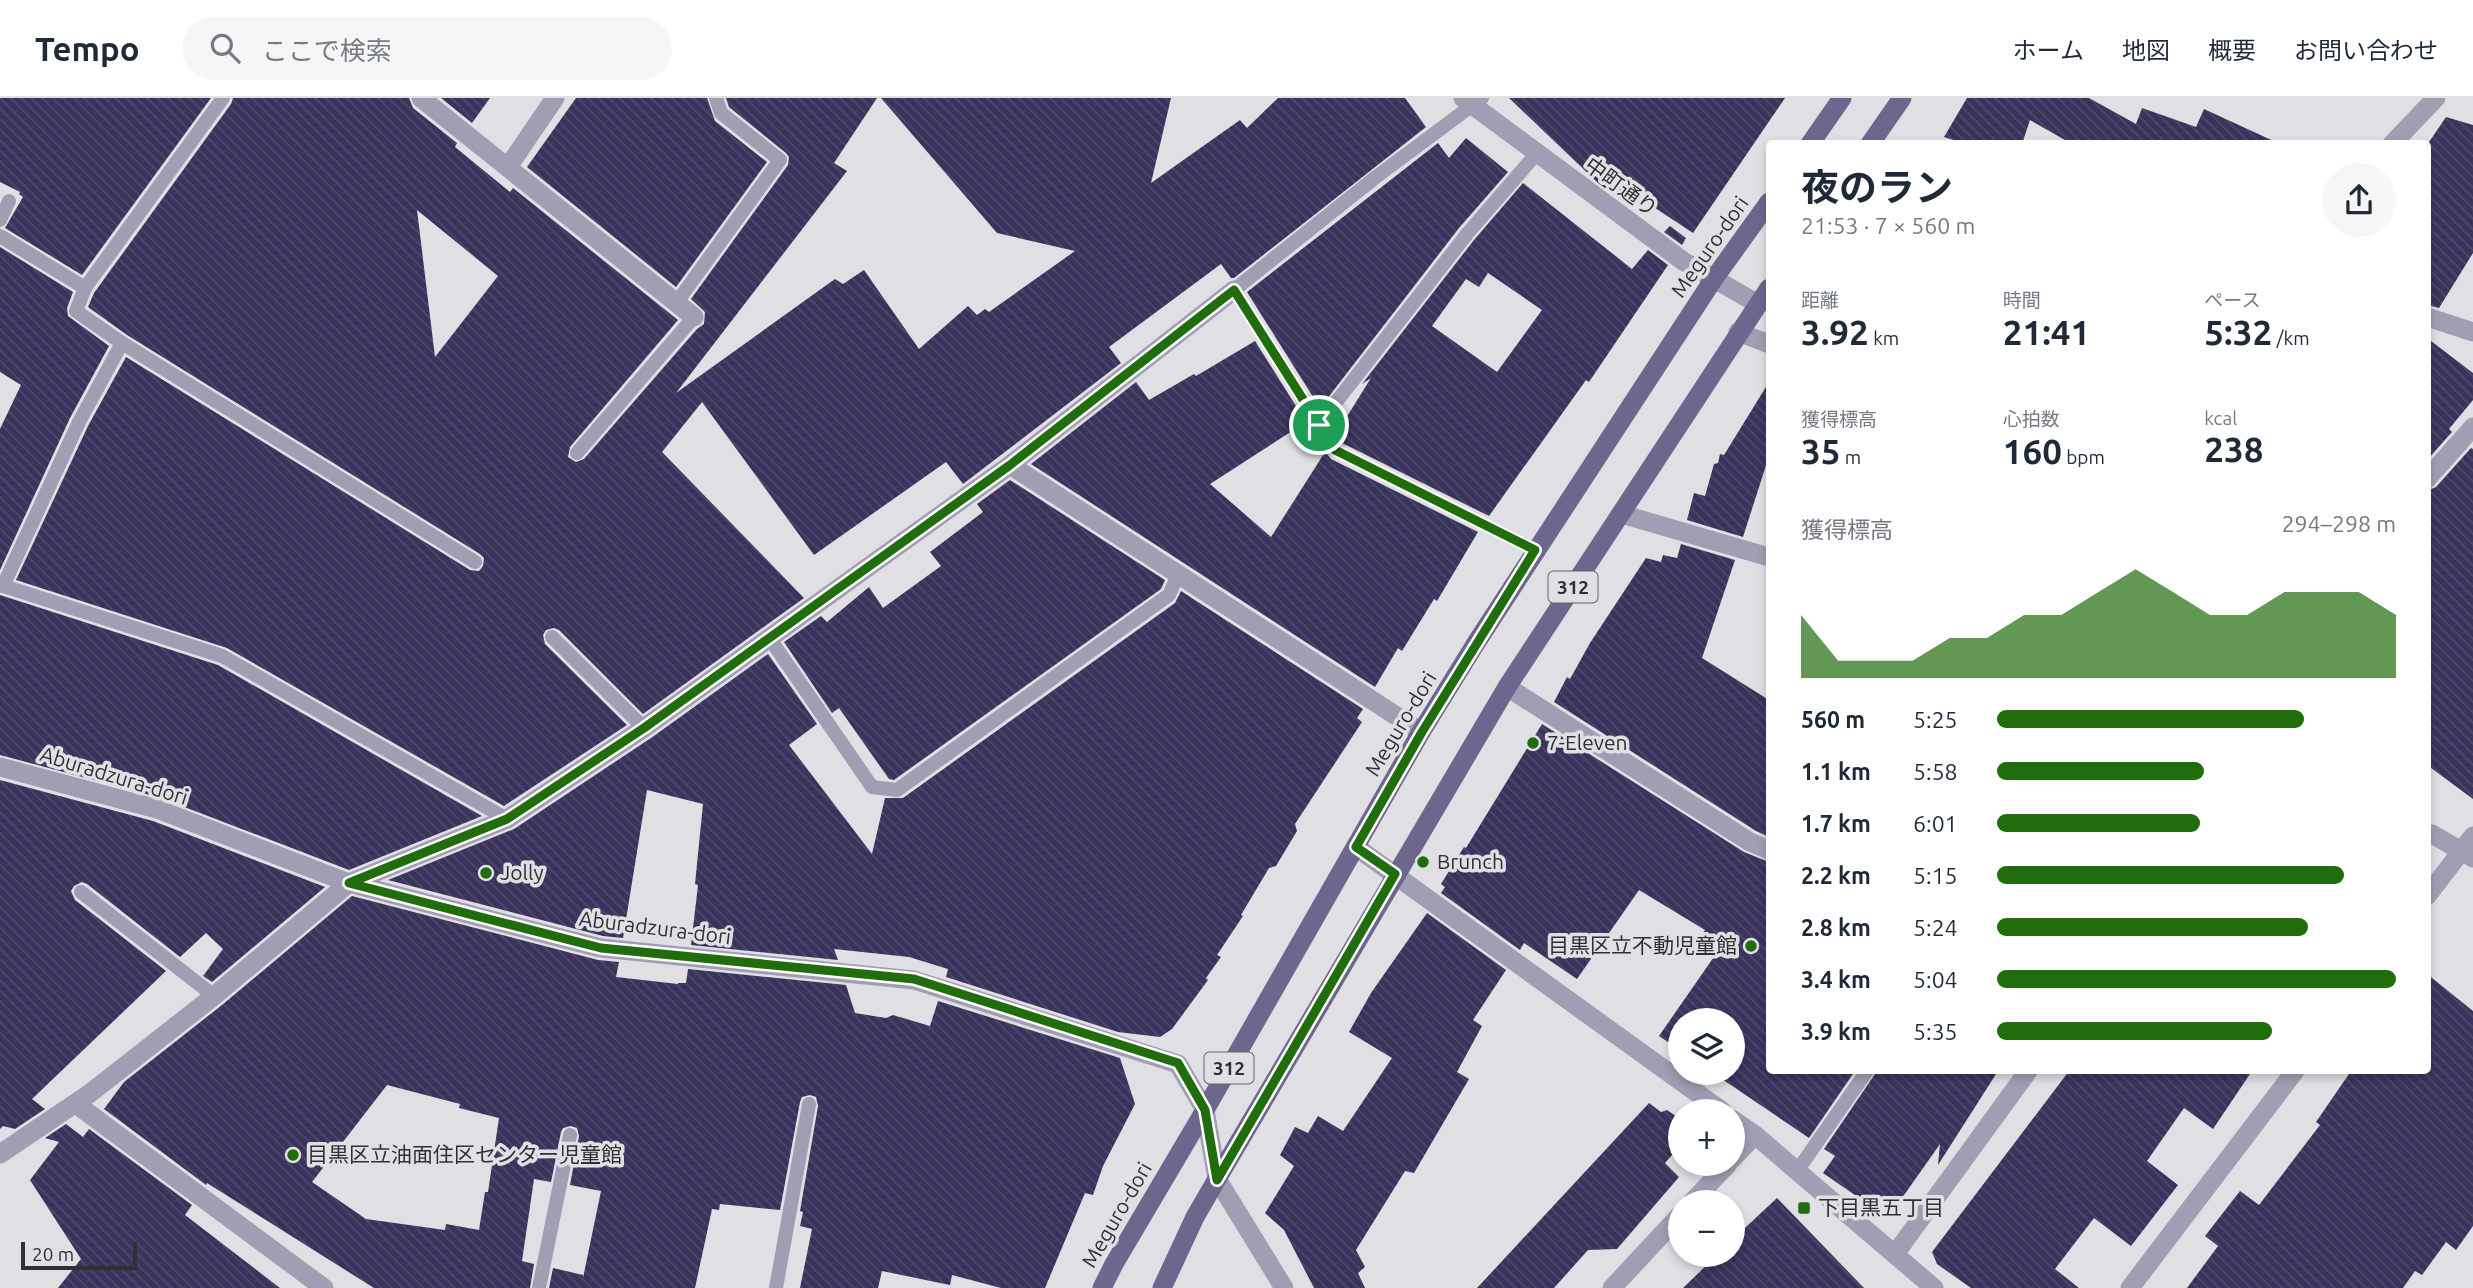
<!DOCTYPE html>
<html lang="ja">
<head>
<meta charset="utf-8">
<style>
	:root { --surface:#fff; --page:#f6f6f7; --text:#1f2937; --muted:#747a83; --line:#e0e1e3; --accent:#216c0c }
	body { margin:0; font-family:Ubuntu,"Noto Sans JP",sans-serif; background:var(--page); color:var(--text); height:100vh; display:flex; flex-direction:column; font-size:26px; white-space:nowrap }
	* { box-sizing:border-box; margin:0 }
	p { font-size:23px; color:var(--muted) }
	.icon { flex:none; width:38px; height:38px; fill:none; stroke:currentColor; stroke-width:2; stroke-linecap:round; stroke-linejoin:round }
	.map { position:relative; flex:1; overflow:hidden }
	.panel { position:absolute; left:1766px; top:42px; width:665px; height:934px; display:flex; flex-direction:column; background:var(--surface); border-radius:7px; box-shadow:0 4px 10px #0003 }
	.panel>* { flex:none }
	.fabs { position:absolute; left:1668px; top:910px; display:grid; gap:14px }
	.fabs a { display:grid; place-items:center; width:77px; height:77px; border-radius:50%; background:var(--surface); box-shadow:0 4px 10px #0003; font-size:35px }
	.scale { position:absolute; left:21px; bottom:18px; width:116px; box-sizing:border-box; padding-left:7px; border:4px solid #302f31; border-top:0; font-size:19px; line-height:24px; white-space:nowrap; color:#302f31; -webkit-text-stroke:5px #e0e0e4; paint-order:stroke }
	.pin { position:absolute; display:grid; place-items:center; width:60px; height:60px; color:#fff; margin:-30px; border:4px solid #fff; border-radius:50%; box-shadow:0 2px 7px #0007 }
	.round { display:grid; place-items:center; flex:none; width:74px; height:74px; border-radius:37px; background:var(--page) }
	.headline { display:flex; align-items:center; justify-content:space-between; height:119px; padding:0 35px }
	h1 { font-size:38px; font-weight:700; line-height:52px }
	.figures { display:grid; grid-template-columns:repeat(3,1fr); gap:10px; height:119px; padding:7px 35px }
	.figures div { display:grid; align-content:center }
	.figures b { font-size:35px; font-weight:700 }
	.figures small { font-size:19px; font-weight:400 }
	.figures p { font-size:19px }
	.chart { height:196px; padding:14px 35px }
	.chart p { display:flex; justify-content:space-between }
	.chart svg { width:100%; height:126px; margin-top:7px; fill:var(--accent); opacity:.7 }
	ul { padding:0 35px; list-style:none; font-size:23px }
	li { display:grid; grid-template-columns:112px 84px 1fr; align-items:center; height:52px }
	li i { height:18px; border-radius:9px; background:var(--accent) }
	header { display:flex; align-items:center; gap:42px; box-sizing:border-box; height:98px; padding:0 35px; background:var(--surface); border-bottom:2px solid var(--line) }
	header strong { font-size:33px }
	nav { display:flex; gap:38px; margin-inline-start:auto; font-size:24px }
	.search { width:490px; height:63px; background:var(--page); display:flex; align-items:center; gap:18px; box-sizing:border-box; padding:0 24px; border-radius:38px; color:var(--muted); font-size:26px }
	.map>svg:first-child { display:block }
	.building { fill:url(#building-back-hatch); fill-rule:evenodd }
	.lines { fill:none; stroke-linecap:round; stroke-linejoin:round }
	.service { stroke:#a19eb4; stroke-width:14 }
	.minor { stroke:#a19eb4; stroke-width:19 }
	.tertiary { stroke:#a19eb4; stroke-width:19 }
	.primary { stroke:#6c678d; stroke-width:19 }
	.route-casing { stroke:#fff; stroke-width:14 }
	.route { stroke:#216c0c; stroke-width:9 }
	.poi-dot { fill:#216c0c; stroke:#e0e0e4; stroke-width:2.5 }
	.labels { text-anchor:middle; stroke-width:7; stroke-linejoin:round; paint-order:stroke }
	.shield { fill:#e0e0e4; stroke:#656467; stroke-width:2 }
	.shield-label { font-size:19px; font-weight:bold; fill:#302f31 }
	.street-label { font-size:21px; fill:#302f31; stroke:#e0e0e4 }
	.poi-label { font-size:21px; fill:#302f31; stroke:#e0e0e4; text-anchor:start }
</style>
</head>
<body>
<header>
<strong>Tempo</strong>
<div class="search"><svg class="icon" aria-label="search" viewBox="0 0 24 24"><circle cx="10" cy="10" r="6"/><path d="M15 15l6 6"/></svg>ここで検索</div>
<nav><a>ホーム</a><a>地図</a><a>概要</a><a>お問い合わせ</a></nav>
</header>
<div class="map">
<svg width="2473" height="1190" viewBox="0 0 2473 1190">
	<defs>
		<pattern id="building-back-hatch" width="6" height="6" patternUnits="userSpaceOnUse" patternTransform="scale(1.75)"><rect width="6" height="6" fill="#3a335c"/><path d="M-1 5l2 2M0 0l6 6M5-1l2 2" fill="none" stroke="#4e486b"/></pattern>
	</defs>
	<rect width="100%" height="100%" fill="#e0e0e4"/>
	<g class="building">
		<polygon points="0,0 211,0 82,177 5,130 23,99 19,96 20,94 0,84"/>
		<path d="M233,0H409L413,10L457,45L455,49L510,94L513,90L678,222L570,349L568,359L576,364L584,361L697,231L704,226L705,214L691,201L788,67L789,59L786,55L729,9L726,0H877L834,65L847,73L676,295L835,181L843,186L864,172L919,251L968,208L977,217L985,211L989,214L1075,153L997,135L881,0H1171L1151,85L1240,22L1247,30L1278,0H1405L1426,29L1234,180H1231L1221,166L1109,249L1121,265L963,386L946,364L814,457L702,304L662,354L804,500L643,616L559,532L554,530L546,532L543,537L545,546L627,627L504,708L227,550L16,482L88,328L126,259L470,472L479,473L483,468L484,460L480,456L127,237L88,209L94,195L231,6ZM417,112L498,178L435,259Z"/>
		<polygon points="441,0 490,0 472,25"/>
		<polygon points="576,0 707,0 715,23 767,64 676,189 527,69"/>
		<polygon points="1509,0 1785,0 1693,135 1622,88 1627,106 1598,85"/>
		<polygon points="1967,0 2089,0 2136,26 2142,10 2196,29 2204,11 2280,46 2072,46 2030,22 2022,46 1966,46 1944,39"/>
		<polygon points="2446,19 2473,27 2473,155 2439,210 2427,207 2427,47"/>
		<polygon points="1466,40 1508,74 1459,130 1320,310 1247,194 1438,45 1449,60"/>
		<path d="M1523,85L1632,171L1648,152L1668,167L1589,284L1586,282L1489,418L1342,345L1336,336L1371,280L1362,286L1474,142ZM1488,175L1542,212L1497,274L1432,228L1466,181L1479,189Z"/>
		<polygon points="1670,128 1686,140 1682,147 1664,134"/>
		<polygon points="0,149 73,194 67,210 68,218 109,248 70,320 0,472 0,331 21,287 0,274"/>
		<polygon points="2427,240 2473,275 2473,302 2449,331 2452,334 2427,362"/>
		<polygon points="1255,243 1306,324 1210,386 1271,439 1325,354 1331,361 1478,434 1437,503 1434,501 1402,553 1398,550 1375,589 1031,366 1136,284 1149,302 1194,276 1196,278"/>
		<polygon points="1769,284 1769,358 1743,439 1687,422 1694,395 1705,398 1714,366 1718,365 1720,356 1724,357"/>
		<polygon points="2471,350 2473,351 2473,701 2427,667 2427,393 2436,389"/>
		<polygon points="1010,382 1165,482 1161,491 894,682 889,681 839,610 832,615 784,544 821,518 827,524 869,489 883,510 941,468 930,454 983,414 977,406"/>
		<polygon points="1681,446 1735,462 1702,560 1769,602 1769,739 1756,733 1554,604 1567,579 1570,581 1590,545 1646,460 1661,464 1663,457 1677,460"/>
		<polygon points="1181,493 1363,611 1357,620 1362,624 1295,726 1297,733 1276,768 1269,770 1241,817 1243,818 1217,857 1221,859 1206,880 1208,882 1172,931 1160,939 1118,934 946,879 948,871 909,859 834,851 838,862 691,847 698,787 695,786 703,706 647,692 623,840 603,838 388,782 514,731 651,640 768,556 817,626 789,647 872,756 885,700 903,700 1175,505"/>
		<polygon points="0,497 218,567 482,718 349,772 161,700 0,657"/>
		<polygon points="1542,626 1744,754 1769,764 1769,973 1855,973 1809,1040 1713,975 1732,975 1732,922 1680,922 1680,952 1659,938 1718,853 1700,839 1705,832 1639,792 1577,881 1524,845 1520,852 1441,795 1445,789 1441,786 1464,749 1466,750"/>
		<polygon points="0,682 153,723 325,789 212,884 203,878 223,851 206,835 180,859 87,786 82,784 74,788 71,793 75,802 166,873 32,1001 45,1011 15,1031 3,1028 0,1031"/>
		<path d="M352,798L598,862L619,864L616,879L678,886V885H686L688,871L846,887L855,915L886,920L893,917L930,928L938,903L1120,960L1135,1006L1103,1068L1093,1097L1085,1095L1045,1190H1001L952,1177L950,1187L882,1173L878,1190H800L812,1131L800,1128L803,1114L800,1113L818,1008L816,999L810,997L802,999L800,1004L780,1112L720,1106L719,1112L712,1111L695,1190H549L553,1170L583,1177V1180L601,1093L570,1087L579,1038L577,1030L571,1028L563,1030L561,1034L551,1084L534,1081L522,1163L534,1166L530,1190H374L207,1085L206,1087L104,1011L124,984L222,907ZM387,987L460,1006L459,1010L499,1020L488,1094H485L479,1132L446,1126L445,1132L366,1121L312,1084Z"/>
		<polygon points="1427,815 1506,872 1473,922 1482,928 1457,974 1469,981 1414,1075 1405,1073 1356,1152 1365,1169 1358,1175 1365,1190 1314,1190 1284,1132 1265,1115 1294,1068 1280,1057 1295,1029 1308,1035 1318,1018 1343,1033 1392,960 1349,934 1371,895"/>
		<polygon points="2427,876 2473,913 2473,1128 2456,1152 2446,1144 2422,1177 2415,1173 2403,1190 2187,1190 2218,1148 2205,1138 2240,1093 2259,1107 2320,1027 2316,1024 2351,973 2427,973"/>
		<polygon points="1877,973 1998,973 1938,1067 1940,1046 1888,1120 1823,1075 1835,1058 1824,1051"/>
		<polygon points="2069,973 2252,973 2213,1031 2184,1010 2147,1063 2178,1087 2131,1148 2094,1120 2055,1171 2079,1190 1971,1190 1937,1166 1932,1154"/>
		<polygon points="1649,1005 1661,1014 1667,1012 1680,1021 1680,1048 1665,1065 1679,1079 1617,1151 1588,1152 1554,1190 1477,1190"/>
		<polygon points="66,1026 83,1039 89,1031 192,1107 185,1117 280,1190 58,1190 81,1161 30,1082 59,1044 45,1040"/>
		<polygon points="1777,1100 1864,1190 1683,1190 1717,1157 1732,1157 1732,1142"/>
	</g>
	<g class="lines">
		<g class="service">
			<polyline points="223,0 85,190 76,213 122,245 475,464"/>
			<polyline points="1482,0 1376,79 1234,192 1335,352 1535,452"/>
			<polyline points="0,122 9,103"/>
			<polyline points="0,138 85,190"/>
			<polyline points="677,204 780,62 721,15 716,0"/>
			<polyline points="1319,326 1467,136 1537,55"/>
			<polyline points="577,355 694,219"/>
			<polyline points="0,487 222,558 507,721"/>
			<polyline points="3,488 79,324 122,245"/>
			<polyline points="552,539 644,630"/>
			<polyline points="770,541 872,689 897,692 1169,497 1178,477"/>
			<polyline points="81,794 214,898"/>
			<polyline points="1797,1073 1867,973"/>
			<polyline points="539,1190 570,1037"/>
			<polyline points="776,1190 809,1006"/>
		</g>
		<g class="minor">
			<polyline points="421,0 694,219"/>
			<polyline points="2392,46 2436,0"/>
			<polyline points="508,69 555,0"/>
			<polyline points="2427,219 2473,234"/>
			<polyline points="1738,234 1769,246"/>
			<polyline points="1010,367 1421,634"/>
			<polyline points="2427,381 2473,329"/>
			<polyline points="1621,416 1769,459"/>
			<polyline points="1507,589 1750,744 1769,752"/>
			<polyline points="0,669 157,711 349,785 565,841 601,850 914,882 1178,966 1205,1012"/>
			<polyline points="2427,737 2432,736 2473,760"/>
			<polyline points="2427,798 2473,738"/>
			<polyline points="76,1006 324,1190"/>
			<polyline points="0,1056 89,996 214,898 349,785 507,721 644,630 1010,367 1234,192"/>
			<polyline points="1732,1061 1755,1037"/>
			<polyline points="1692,1104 1728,1066"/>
			<polyline points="1895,1156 2028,973"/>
			<polyline points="1612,1190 1680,1117"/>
			<polyline points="2130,1190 2295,973"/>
		</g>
		<g class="tertiary">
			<polyline points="1463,0 1683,163 1758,206"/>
			<polyline points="1356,749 1722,1013"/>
			<polyline points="1205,1012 1217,1081 1284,1190"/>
			<polyline points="1732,1021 1755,1037 1934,1190"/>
		</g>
		<g class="primary">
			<polyline points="1810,46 1842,0"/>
			<polyline points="1870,46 1902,0"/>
			<polyline points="1102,1190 1114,1166 1205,1012 1421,634 1476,545 1713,182 1769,104"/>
			<polyline points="1162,1190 1195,1119 1217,1081 1507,589 1769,190"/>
		</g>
	</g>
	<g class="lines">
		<defs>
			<polygon id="route" points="1234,192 1335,352 1535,452 1422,634 1356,749 1395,776 1217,1082 1205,1012 1178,965 914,881 601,850 349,785 507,721 644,630 1010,367"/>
		</defs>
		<use href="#route" class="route-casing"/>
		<use href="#route" class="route"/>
	</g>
	<g class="poi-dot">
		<circle cx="1533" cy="645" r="7"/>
		<circle cx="1423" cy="764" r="7"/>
		<circle cx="486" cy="775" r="7"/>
		<circle cx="1751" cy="848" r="7"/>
		<circle cx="293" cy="1057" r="7"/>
		<rect x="1797" y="1103" width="14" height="14" rx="3.5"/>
	</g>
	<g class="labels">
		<g class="shield">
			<rect x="1548.5" y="473.5" width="49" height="31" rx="5"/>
			<rect x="1204.5" y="954.5" width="49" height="31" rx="5"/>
		</g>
		<g class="shield-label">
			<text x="1573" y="496">312</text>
			<text x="1229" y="977">312</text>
		</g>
		<g class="street-label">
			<text transform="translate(1621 89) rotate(36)" y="7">中町通り</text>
			<text transform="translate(1710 149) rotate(-55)" y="7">Meguro-dori</text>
			<text transform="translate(1401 626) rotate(-59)" y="7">Meguro-dori</text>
			<text transform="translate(114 678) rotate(17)" y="7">Aburadzura-dori</text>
			<text transform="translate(655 830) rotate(7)" y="7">Aburadzura-dori</text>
			<text transform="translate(1117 1117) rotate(-60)" y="7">Meguro-dori</text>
		</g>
		<g class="poi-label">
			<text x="1547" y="652">7-Eleven</text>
			<text x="1437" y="771">Brunch</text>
			<text x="500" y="782">Jolly</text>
			<text x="1737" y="855" text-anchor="end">目黒区立不動児童館</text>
			<text x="307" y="1064">目黒区立油面住区センター児童館</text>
			<text x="1818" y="1117">下目黒五丁目</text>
		</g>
	</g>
</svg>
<div class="fabs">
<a><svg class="icon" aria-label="layers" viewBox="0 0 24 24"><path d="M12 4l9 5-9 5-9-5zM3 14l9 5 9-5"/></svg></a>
<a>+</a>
<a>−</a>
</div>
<div class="scale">20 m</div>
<div class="pin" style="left:1319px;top:327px;background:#1e9e55"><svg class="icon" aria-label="arrive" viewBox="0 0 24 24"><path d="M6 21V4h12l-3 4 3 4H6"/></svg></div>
<section class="panel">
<div class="headline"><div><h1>夜のラン</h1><p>21:53 · 7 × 560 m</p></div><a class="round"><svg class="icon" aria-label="share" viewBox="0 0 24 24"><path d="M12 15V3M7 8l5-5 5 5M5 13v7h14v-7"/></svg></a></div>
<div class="figures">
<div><p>距離</p><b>3.92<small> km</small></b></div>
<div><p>時間</p><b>21:41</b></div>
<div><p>ペース</p><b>5:32<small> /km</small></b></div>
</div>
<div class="figures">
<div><p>獲得標高</p><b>35<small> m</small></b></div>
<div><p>心拍数</p><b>160<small> bpm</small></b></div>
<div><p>kcal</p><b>238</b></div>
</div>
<div class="chart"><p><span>獲得標高</span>294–298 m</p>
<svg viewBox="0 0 160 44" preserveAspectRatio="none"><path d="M0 44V22L10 38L20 38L30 38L40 30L50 30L60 22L70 22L80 14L90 6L100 14L110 22L120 22L130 14L140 14L150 14L160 22V44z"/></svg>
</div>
<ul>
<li><b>560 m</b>5:25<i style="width:77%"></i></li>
<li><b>1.1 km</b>5:58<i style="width:52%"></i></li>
<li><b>1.7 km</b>6:01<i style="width:51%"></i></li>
<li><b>2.2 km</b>5:15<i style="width:87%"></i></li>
<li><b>2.8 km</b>5:24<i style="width:78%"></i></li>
<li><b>3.4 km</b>5:04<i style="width:100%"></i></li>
<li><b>3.9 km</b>5:35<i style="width:69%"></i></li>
</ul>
</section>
</div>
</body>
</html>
